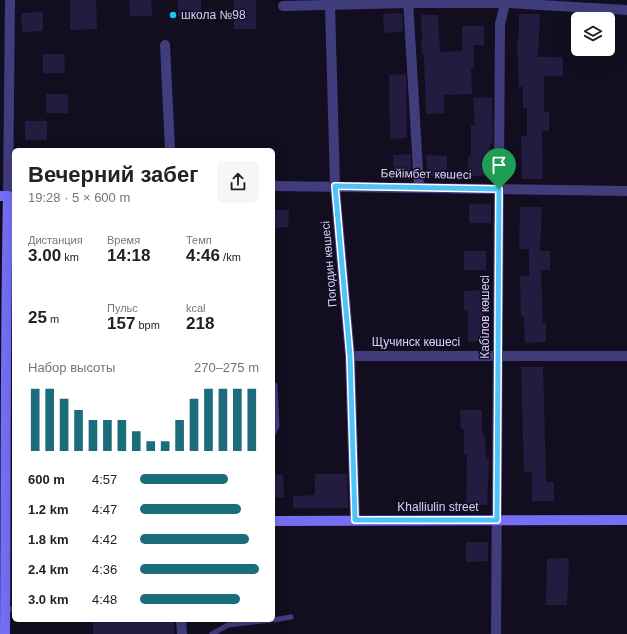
<!DOCTYPE html>
<html lang="ru">
<head>
<meta charset="utf-8">
<style>
	:root { --surface:#fff; --page:#f6f6f6; --text:#222; --muted:#767676; --accent:#1a6e7c }
	body { margin:0; font-family:Arial,sans-serif; background:var(--page); color:var(--text); height:100vh; display:flex; flex-direction:column; font-size:15px; white-space:nowrap }
	* { box-sizing:border-box; margin:0 }
	p { font-size:13px; color:var(--muted) }
	.icon { flex:none; width:22px; height:22px; fill:none; stroke:currentColor; stroke-width:2; stroke-linecap:round; stroke-linejoin:round }
	.map { position:relative; flex:1; overflow:hidden }
	.panel { position:absolute; left:12px; top:148px; width:263px; height:474px; display:flex; flex-direction:column; background:var(--surface); border-radius:6px; box-shadow:0 4px 16px #0002 }
	.panel>* { flex:none }
	.fabs { position:absolute; left:571px; top:12px; display:grid; gap:8px }
	.fabs a { display:grid; place-items:center; width:44px; height:44px; border-radius:6px; background:var(--surface); box-shadow:0 4px 16px #0002; font-size:20px }
	.pin { position:absolute; display:grid; place-items:center; width:34px; height:34px; color:#fff; margin:-41px -17px; border-radius:50% 50% 50% 0; rotate:-45deg; box-shadow:0 0 4px #0007 }
	.pin .icon { rotate:45deg }
	.round { display:grid; place-items:center; flex:none; width:42px; height:42px; border-radius:6px; background:var(--page) }
	.headline { display:flex; align-items:center; justify-content:space-between; height:68px; padding:0 16px }
	h1 { font-size:22px; font-weight:700; line-height:30px }
	.stats { display:grid; grid-template-columns:repeat(3,1fr); gap:6px; height:68px; padding:4px 16px }
	.stats div { display:grid; align-content:center }
	.stats b { font-size:17px; font-weight:700 }
	.stats small { font-size:11px; font-weight:400 }
	.stats p { font-size:11px }
	.chart { height:112px; padding:8px 16px }
	.chart p { display:flex; justify-content:space-between }
	.chart svg { width:100%; height:72px; margin-top:4px; stroke:var(--accent); stroke-width:6 }
	ul { padding:0 16px; list-style:none; font-size:13px }
	li { display:grid; grid-template-columns:64px 48px 1fr; align-items:center; height:30px }
	li i { height:10px; border-radius:5px; background:var(--accent) }
	.map>svg:first-child { display:block }
	.building { fill:#241c40 }
	.lines { fill:none; stroke-linecap:round; stroke-linejoin:round }
	.lane { stroke:#413c7c; stroke-width:5 }
	.street { stroke:#413c7c; stroke-width:10 }
	.secondary { stroke:#766ef5; stroke-width:10 }
	.route-casing { stroke:#fff; stroke-width:8 }
	.route { stroke:#4fc3f7; stroke-width:5 }
	.poi-dot { fill:#10cbe9; stroke:#120e20; stroke-width:1.5 }
	.labels { text-anchor:middle; stroke-width:3; stroke-linejoin:round; paint-order:stroke }
	.poi-label { font-size:12px; fill:#d7d0fc; stroke:#120e20; text-anchor:start }
	.street-label { font-size:12px; fill:#d7d0fc; stroke:#120e20 }
</style>
</head>
<body>
<div class="map">
<svg width="627" height="634" viewBox="0 0 627 634">
	<rect width="100%" height="100%" fill="#120e20"/>
	<g class="building">
		<polygon points="70,0 96,0 97,29 70,30"/>
		<polygon points="129,0 151,0 152,16 130,16"/>
		<rect x="178" y="0" width="23" height="16"/>
		<rect x="234" y="0" width="22" height="29"/>
		<polygon points="43,12 43,31 22,32 21,13"/>
		<polygon points="402,13 403,31 384,33 383,14"/>
		<polygon points="519,14 540,14 538,57 563,57 563,76 544,76 544,112 549,112 549,131 542,131 543,179 522,179 521,136 527,136 527,108 523,108 523,87 519,87 517,39 519,39"/>
		<polygon points="421,15 438,15 440,52 462,51 462,26 484,26 484,45 474,45 474,68 471,68 472,94 444,95 444,113 426,114 424,55 422,55 421,39 422,39"/>
		<polygon points="43,54 64,54 65,73 43,73"/>
		<polygon points="406,74 407,138 390,139 389,75"/>
		<rect x="46" y="94" width="22" height="19"/>
		<polygon points="492,97 493,143 490,143 490,176 468,176 468,157 471,157 471,125 475,125 473,98"/>
		<rect x="25" y="121" width="22" height="19"/>
		<polygon points="411,154 411,176 394,176 393,155"/>
		<polygon points="426,155 447,156 447,176 428,176"/>
		<rect x="469" y="204" width="22" height="19"/>
		<polygon points="520,207 542,207 540,251 550,251 550,270 541,270 543,323 546,323 546,342 525,343 524,317 521,317 520,276 529,276 529,249 519,249"/>
		<polygon points="273,210 289,210 288,227 273,228"/>
		<rect x="464" y="251" width="22" height="19"/>
		<polygon points="485,290 485,322 489,322 489,341 468,342 468,310 464,310 464,291"/>
		<polygon points="521,367 543,367 546,482 554,482 554,501 532,501 532,472 524,472"/>
		<polygon points="460,410 482,410 482,435 485,435 486,459 489,459 487,505 466,505 467,454 464,454 464,429 461,429"/>
		<polygon points="315,474 347,474 348,508 293,508 293,496 315,495"/>
		<polygon points="273,475 283,475 284,497 273,497"/>
		<polygon points="466,542 488,542 488,561 466,562"/>
		<polygon points="569,558 567,605 546,605 547,559"/>
		<rect x="93" y="620" width="81" height="14"/>
	</g>
	<g class="lines">
		<g class="lane">
			<polyline points="273,434 277,426 275,385"/>
			<polyline points="5,609 14,609"/>
			<polyline points="273,620 291,617"/>
			<polyline points="212,634 228,625 271,620"/>
		</g>
		<g class="street">
			<polyline points="10,0 8,196 14,195"/>
			<polyline points="408,0 419,187"/>
			<polyline points="330,5 335,186 350,356 355,520"/>
			<polyline points="283,6 408,3 506,3 627,10"/>
			<polyline points="165,45 170,150"/>
			<polyline points="273,186 627,191"/>
			<polyline points="350,356 627,356"/>
			<polyline points="181,620 182,634"/>
			<polyline points="496,634 500,24 506,0"/>
		</g>
		<g class="secondary">
			<path d="M0,196H8C5,342 6,488 5,634"/>
			<polyline points="273,521 627,520"/>
		</g>
	</g>
	<g class="lines">
		<defs>
			<polygon id="route" points="335,186 499,189 497,520 355,520 350,356"/>
		</defs>
		<use href="#route" class="route-casing"/>
		<use href="#route" class="route"/>
	</g>
	<circle class="poi-dot" cx="173" cy="15" r="4"/>
	<g class="labels">
		<g class="poi-label">
			<text x="181" y="19">школа №98</text>
		</g>
		<g class="street-label">
			<text transform="translate(426 174) rotate(1)" y="4">Бейімбет көшесі</text>
			<text transform="translate(329 264) rotate(-95)" y="4">Погодин көшесі</text>
			<text transform="translate(485 317) rotate(-90)" y="4">Кабілов көшесі</text>
			<text x="416" y="346">Щучинск көшесі</text>
			<text x="438" y="511">Khalliulin street</text>
		</g>
	</g>
</svg>
<div class="fabs">
<a><svg class="icon" aria-label="layers" viewBox="0 0 24 24"><path d="M12 4l9 5-9 5-9-5zM3 14l9 5 9-5"/></svg></a>
</div>
<div class="pin" style="left:499px;top:189px;background:#1e9e55"><svg class="icon" aria-label="arrive" viewBox="0 0 24 24"><path d="M6 21V4h12l-3 4 3 4H6"/></svg></div>
<section class="panel">
<div class="headline"><div><h1>Вечерний забег</h1><p>19:28 · 5 × 600 m</p></div><a class="round"><svg class="icon" aria-label="share" viewBox="0 0 24 24"><path d="M12 15V3M7 8l5-5 5 5M5 13v7h14v-7"/></svg></a></div>
<div class="stats">
<div><p>Дистанция</p><b>3.00<small> km</small></b></div>
<div><p>Время</p><b>14:18</b></div>
<div><p>Темп</p><b>4:46<small> /km</small></b></div>
</div>
<div class="stats">
<div><b>25<small> m</small></b></div>
<div><p>Пульс</p><b>157<small> bpm</small></b></div>
<div><p>kcal</p><b>218</b></div>
</div>
<div class="chart"><p><span>Набор высоты</span>270–275 m</p>
<svg viewBox="0 0 160 44" preserveAspectRatio="none"><path d="M5 44V6M15 44V6M25 44V12M35 44V19M45 44V25M55 44V25M65 44V25M75 44V32M85 44V38M95 44V38M105 44V25M115 44V12M125 44V6M135 44V6M145 44V6M155 44V6"/></svg>
</div>
<ul>
<li><b>600 m</b>4:57<i style="width:74%"></i></li>
<li><b>1.2 km</b>4:47<i style="width:85%"></i></li>
<li><b>1.8 km</b>4:42<i style="width:92%"></i></li>
<li><b>2.4 km</b>4:36<i style="width:100%"></i></li>
<li><b>3.0 km</b>4:48<i style="width:84%"></i></li>
</ul>
</section>
</div>
</body>
</html>
